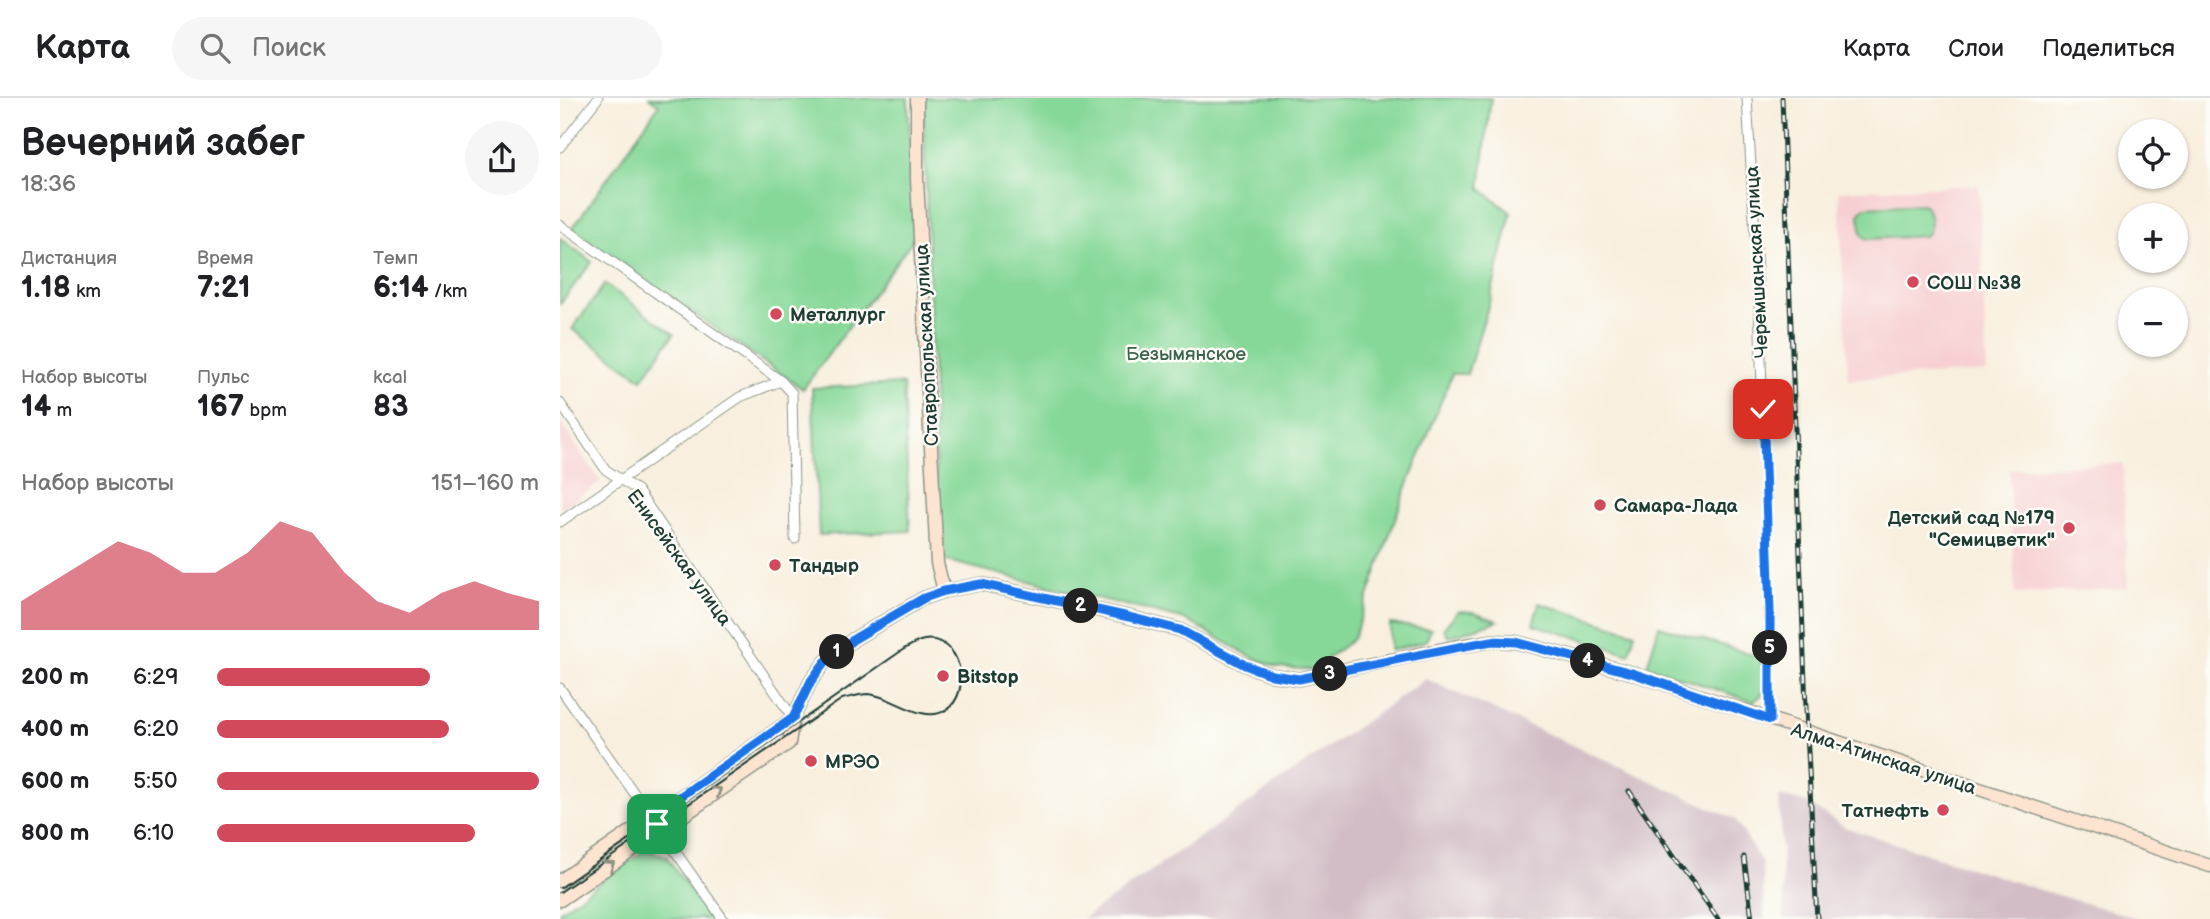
<!DOCTYPE html>
<html lang="ru">
<head>
<meta charset="utf-8">
<style>
	:root { --surface:#fff; --page:#f6f6f6; --text:#202124; --muted:#757577; --line:#e0e0e0; --accent:#d1495b }
	body { margin:0; font-family:"Balsamiq Sans",sans-serif; background:var(--page); color:var(--text); height:100vh; display:flex; flex-direction:column; font-size:26px; white-space:nowrap }
	* { box-sizing:border-box; margin:0 }
	p { font-size:23px; color:var(--muted) }
	.icon { flex:none; width:38px; height:38px; fill:none; stroke:currentColor; stroke-width:2; stroke-linecap:round; stroke-linejoin:round }
	.map { position:relative; flex:1; overflow:hidden }
	.side { display:flex; flex-direction:column; background:var(--surface); width:560px }
	.side>* { flex:none }
	.controls { position:absolute; left:1558px; top:21px; display:grid; gap:14px }
	.controls a { display:grid; place-items:center; width:70px; height:70px; border-radius:50%; background:var(--surface); box-shadow:0 2px 5px #0004; font-size:35px }
	.pin { position:absolute; display:grid; place-items:center; width:60px; height:60px; color:#fff; margin:-30px; border-radius:14px; box-shadow:0 4px 10px #0006 }
	.km { position:absolute; width:35px; height:35px; margin:-18px; border-radius:50%; background:#222; color:#fff; font-size:19px; line-height:35px; text-align:center }
	.round { display:grid; place-items:center; flex:none; width:74px; height:74px; border-radius:37px; background:var(--page) }
	.headline { display:flex; align-items:center; justify-content:space-between; height:119px; padding:0 21px }
	h1 { font-size:38px; font-weight:700; line-height:52px }
	.metrics { display:grid; grid-template-columns:repeat(3,1fr); gap:10px; height:119px; padding:7px 21px }
	.metrics div { display:grid; align-content:center }
	.metrics b { font-size:30px; font-weight:700 }
	.metrics small { font-size:19px; font-weight:400 }
	.metrics p { font-size:19px }
	.chart { height:196px; padding:14px 21px }
	.chart p { display:flex; justify-content:space-between }
	.chart svg { width:100%; height:126px; margin-top:7px; fill:var(--accent); opacity:.7 }
	ul { padding:0 21px; list-style:none; font-size:23px }
	li { display:grid; grid-template-columns:112px 84px 1fr; align-items:center; height:52px }
	li i { height:18px; border-radius:9px; background:var(--accent) }
	header { display:flex; align-items:center; gap:42px; box-sizing:border-box; height:98px; padding:0 35px; background:var(--surface); border-bottom:2px solid var(--line) }
	header strong { font-size:33px }
	nav { display:flex; gap:38px; margin-inline-start:auto; font-size:24px }
	.search { width:490px; height:63px; background:var(--page); display:flex; align-items:center; gap:18px; box-sizing:border-box; padding:0 24px; border-radius:38px; color:var(--muted); font-size:26px }
	main { display:flex; flex:1; min-height:0 }
	.map>svg:first-child { display:block }
	.built { fill:#f7cfd2 }
	.industrial { fill:#d2bdc6 }
	.green { fill:#86d898; stroke:#528a66; stroke-width:2 }
	.lines { fill:none; stroke-linecap:round; stroke-linejoin:round }
	.street-casing { stroke:#8c9689; stroke-width:11 }
	.secondary-casing { stroke:#8c9689; stroke-width:15 }
	.street { stroke:#fff; stroke-width:9 }
	.secondary { stroke:#fde4d1; stroke-width:12 }
	.tram { stroke:#1f3d34; stroke-width:2 }
	.rail-casing { stroke:#1f3d34; stroke-width:5 }
	.rail { stroke:#fdfcf7; stroke-width:2.5; stroke-dasharray:8; stroke-linecap:butt }
	.oneway { stroke:#8e9082 }
	.route-casing { stroke:#fff; stroke-width:14 }
	.route { stroke:#1a73e8; stroke-width:9 }
	.poi-dot { fill:#d1495b; stroke:#fdfcf7; stroke-width:2.5 }
	.labels { text-anchor:middle; stroke-width:5; stroke-linejoin:round; paint-order:stroke }
	.street-label { font-size:19px; fill:#1f3d34; stroke:#fdfcf7 }
	.poi-label { font-size:19px; font-weight:bold; fill:#1f3d34; stroke:#fdfcf7; text-anchor:start }
	.park-label { font-size:19px; fill:#39644d; stroke:#fdfcf7 }
</style>
</head>
<body>
<header>
<strong>Карта</strong>
<div class="search"><svg class="icon" aria-label="search" viewBox="0 0 24 24"><circle cx="10" cy="10" r="6"/><path d="M15 15l6 6"/></svg>Поиск</div>
<nav><a>Карта</a><a>Слои</a><a>Поделиться</a></nav>
</header>
<main>
<section class="side">
<div class="headline"><div><h1>Вечерний забег</h1><p>18:36</p></div><a class="round"><svg class="icon" aria-label="share" viewBox="0 0 24 24"><path d="M12 15V3M7 8l5-5 5 5M5 13v7h14v-7"/></svg></a></div>
<div class="metrics">
<div><p>Дистанция</p><b>1.18<small> km</small></b></div>
<div><p>Время</p><b>7:21</b></div>
<div><p>Темп</p><b>6:14<small> /km</small></b></div>
</div>
<div class="metrics">
<div><p>Набор высоты</p><b>14<small> m</small></b></div>
<div><p>Пульс</p><b>167<small> bpm</small></b></div>
<div><p>kcal</p><b>83</b></div>
</div>
<div class="chart"><p><span>Набор высоты</span>151–160 m</p>
<svg viewBox="0 0 160 44" preserveAspectRatio="none"><path d="M0 44V34L10 27L20 20L30 13L40 17L50 24L60 24L70 17L80 6L90 10L100 24L110 34L120 38L130 31L140 27L150 31L160 34V44z"/></svg>
</div>
<ul>
<li><b>200 m</b>6:29<i style="width:66%"></i></li>
<li><b>400 m</b>6:20<i style="width:72%"></i></li>
<li><b>600 m</b>5:50<i style="width:100%"></i></li>
<li><b>800 m</b>6:10<i style="width:80%"></i></li>
</ul>
</section>
<div class="map">
<svg width="1650" height="821" viewBox="0 0 1650 821">
	<rect width="100%" height="100%" fill="#fdfcf7"/>
	<filter id="ink" filterUnits="userSpaceOnUse"><feTurbulence type="fractalNoise" baseFrequency=".0143" numOctaves="2"/><feDisplacementMap in="SourceGraphic" scale="14" xChannelSelector="R" yChannelSelector="G"/><feConvolveMatrix kernelMatrix="1 2 1 2 8 2 1 2 1" color-interpolation-filters="sRGB"/></filter>
	<filter id="wash" filterUnits="userSpaceOnUse"><feTurbulence type="fractalNoise" baseFrequency=".00686" numOctaves="4" result="noise"/><feDisplacementMap in="SourceGraphic" scale="28" xChannelSelector="R" yChannelSelector="G"/><feGaussianBlur stdDeviation="1.57" result="paint"/><feColorMatrix in="noise" values="0 0 0 0 0 0 0 0 0 0 0 0 0 0 0 0 0 1.4 0 .05"/><feComposite in="paint" operator="in"/></filter>
	<g filter="url(#wash)">
		<rect width="100%" height="100%" fill="#f8efde"/>
		<g class="built">
			<polygon points="1419,87 1427,274 1288,281 1279,93"/>
			<polygon points="0,324 41,384 0,412"/>
			<polygon points="1563,365 1568,490 1455,496 1449,371"/>
		</g>
		<g class="industrial">
			<polygon points="866,581 1175,721 1202,765 1205,821 522,821"/>
			<polygon points="1219,698 1245,704 1284,729 1477,791 1579,821 1224,821"/>
		</g>
		<g class="green">
			<polygon points="90,0 348,0 354,140 243,291 12,131 99,7"/>
			<polygon points="363,0 931,0 920,90 951,115 930,202 907,276 892,276 843,399 793,541 752,572 717,569 692,559 626,522 379,461"/>
			<path d="M1363,106C1372,114 1374,130 1365,138L1307,141L1302,137L1299,116L1305,109Z"/>
			<polygon points="0,140 32,164 0,206"/>
			<polygon points="45,186 114,236 82,281 12,231"/>
			<polygon points="343,286 350,433 259,437 252,290"/>
			<polygon points="979,505 1075,535 1069,556 973,526"/>
			<polygon points="898,513 914,514 938,523 888,539 884,530"/>
			<polygon points="830,526 871,531 866,543 830,553"/>
			<polygon points="1099,528 1200,559 1204,581 1202,597 1193,604 1087,568"/>
			<polygon points="85,752 106,758 150,821 0,821 0,813"/>
		</g>
	</g>
	<g filter="url(#ink)">
		<g class="lines">
			<defs>
				<g id="street">
					<polyline points="1187,0 1199,206 1210,514 1210,622"/>
					<polyline points="0,49 38,0"/>
					<polyline points="0,127 221,283 232,295 235,441"/>
					<polyline points="0,305 46,372 77,392 233,620"/>
					<polyline points="0,424 180,299 221,283"/>
					<polyline points="0,590 163,821"/>
				</g>
				<g id="secondary">
					<polyline points="357,0 357,81 377,465 384,493"/>
					<polyline points="0,783 232,621"/>
					<polyline points="0,802 229,645 233,620 251,583 265,564 294,541 364,500 384,493 421,486 569,519 620,532 685,567 712,577 739,581 894,549 932,543 956,544 1072,575 1650,768"/>
				</g>
			</defs>
			<use href="#street" class="street-casing"/>
			<use href="#secondary" class="secondary-casing"/>
			<use href="#street" class="street"/>
			<use href="#secondary" class="secondary"/>
			<path class="tram" d="M0,790L344,551C350,548 357,543 364,542C400,536 414,594 386,612C363,627 333,598 309,596C300,596 291,599 282,601L0,794"/>
			<defs>
				<g id="rail">
					<polyline points="1222,0 1247,635 1257,821"/>
					<polyline points="1069,693 1158,821"/>
					<polyline points="1184,759 1192,821"/>
				</g>
			</defs>
			<use href="#rail" class="rail-casing"/>
			<use href="#rail" class="rail"/>
		</g>
		<defs><path id="oneway-chevron" d="M-2-3.5L2.5 0L-2 3.5" fill="none" stroke-width="1.6" stroke-linecap="round" stroke-linejoin="round" transform="scale(1.75)"/></defs>
		<g class="oneway">
			<use href="#oneway-chevron" transform="translate(157 693) rotate(-34)"/>
			<use href="#oneway-chevron" transform="translate(50 767) rotate(-35)"/>
		</g>
	</g>
	<g class="lines" filter="url(#ink)">
		<defs>
			<polyline id="route" points="97,726 91,719 233,620 251,583 265,564 294,541 364,500 384,493 421,486 569,519 620,532 685,567 712,577 739,581 894,550 932,543 956,544 1072,575 1210,622 1210,514 1203,311"/>
		</defs>
		<use href="#route" class="route-casing"/>
		<use href="#route" class="route"/>
	</g>
	<g class="poi-dot">
		<circle cx="1353" cy="184" r="7"/>
		<circle cx="216" cy="216" r="7"/>
		<circle cx="1040" cy="407" r="7"/>
		<circle cx="1509" cy="430" r="7"/>
		<circle cx="215" cy="467" r="7"/>
		<circle cx="383" cy="578" r="7"/>
		<circle cx="251" cy="663" r="7"/>
		<circle cx="1383" cy="712" r="7"/>
	</g>
	<g class="labels">
		<g class="street-label">
			<text transform="translate(1196 164) rotate(-93)" y="7">Черемшанская улица</text>
			<text transform="translate(366 247) rotate(-93)" y="7">Ставропольская улица</text>
			<text transform="translate(120 459) rotate(54)" y="7">Енисейская улица</text>
			<text transform="translate(1324 660) rotate(18)" y="7">Алма-Атинская улица</text>
		</g>
		<g class="poi-label">
			<text x="1367" y="191">СОШ №38</text>
			<text x="230" y="223">Металлург</text>
			<text x="1054" y="414">Самара-Лада</text>
			<text x="1495" y="426" text-anchor="end">Детский сад №179<tspan x="1495" dy="22">"Семицветик"</tspan></text>
			<text x="229" y="474">Тандыр</text>
			<text x="397" y="585">Bitstop</text>
			<text x="265" y="670">МРЭО</text>
			<text x="1369" y="719" text-anchor="end">Татнефть</text>
		</g>
		<g class="park-label">
			<text x="626" y="262">Безымянское</text>
		</g>
	</g>
</svg>
<div class="controls">
<a><svg class="icon" aria-label="locate" viewBox="0 0 24 24"><circle cx="12" cy="12" r="6"/><path d="M12 2v4M12 18v4M2 12h4M18 12h4"/></svg></a>
<a>+</a>
<a>−</a>
</div>
<div class="pin" style="left:97px;top:726px;background:#1e9e55"><svg class="icon" aria-label="arrive" viewBox="0 0 24 24"><path d="M6 21V4h12l-3 4 3 4H6"/></svg></div>
<div class="pin" style="left:1203px;top:311px;background:#d93025"><svg class="icon" aria-label="check" viewBox="0 0 24 24"><path d="M5 12l5 5 9-10"/></svg></div>
<b class="km" style="left:277px;top:554px">1</b>
<b class="km" style="left:521px;top:508px">2</b>
<b class="km" style="left:770px;top:576px">3</b>
<b class="km" style="left:1028px;top:563px">4</b>
<b class="km" style="left:1210px;top:550px">5</b>
</div>
</main>
</body>
</html>
